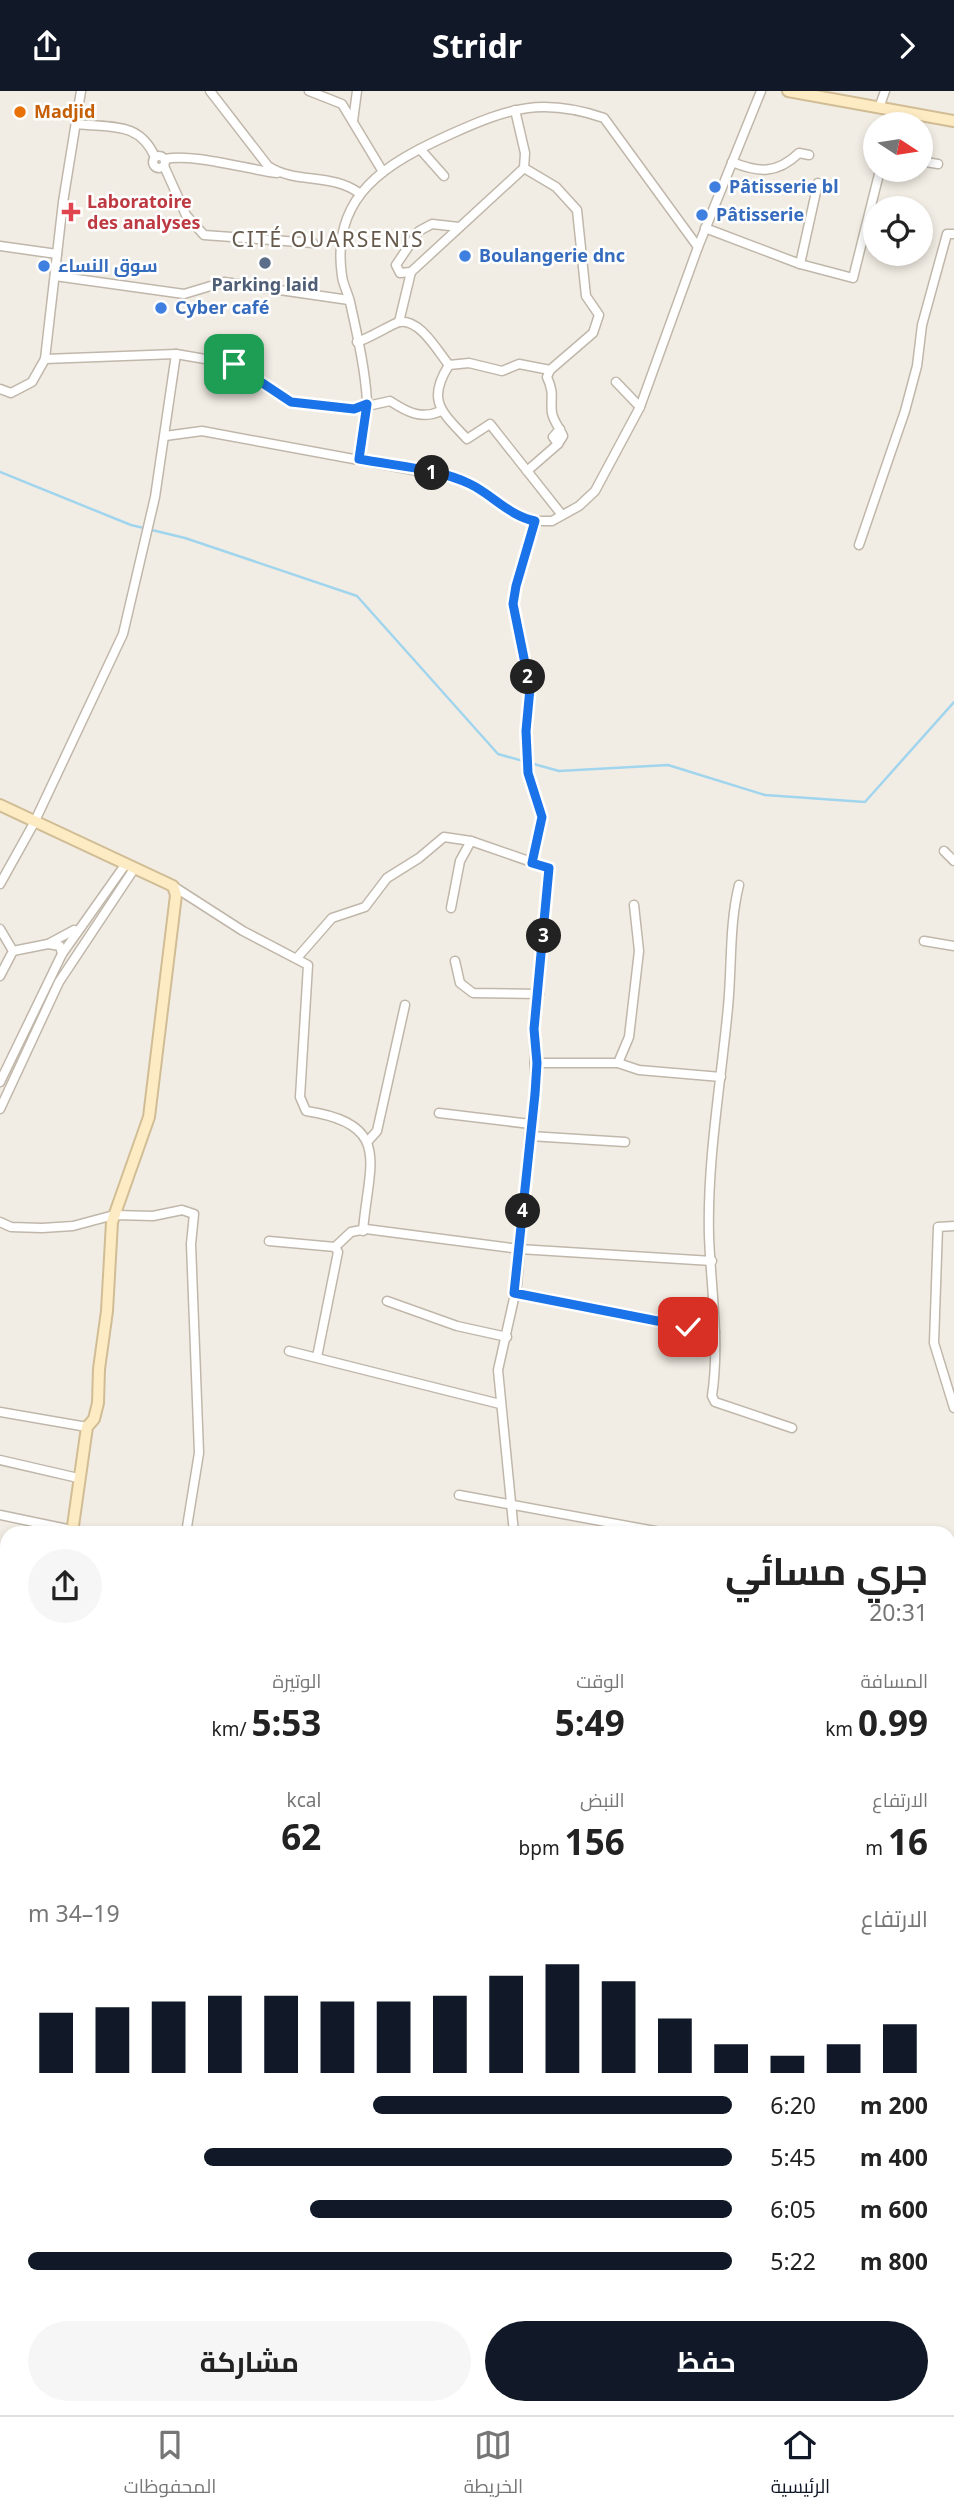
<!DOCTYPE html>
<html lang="ar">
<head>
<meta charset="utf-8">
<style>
	:root { --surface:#fff; --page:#f6f6f6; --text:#222; --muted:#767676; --line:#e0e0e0; --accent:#111827 }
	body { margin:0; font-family:"Noto Sans",Cairo,sans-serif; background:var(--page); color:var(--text); direction:rtl; height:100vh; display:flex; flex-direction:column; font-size:26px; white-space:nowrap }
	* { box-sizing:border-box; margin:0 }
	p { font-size:23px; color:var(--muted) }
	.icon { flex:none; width:38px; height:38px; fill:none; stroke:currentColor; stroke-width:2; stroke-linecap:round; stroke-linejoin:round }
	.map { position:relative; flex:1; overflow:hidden; direction:ltr }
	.side { position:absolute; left:0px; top:1435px; width:956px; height:889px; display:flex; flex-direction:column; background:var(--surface); border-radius:21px 21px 0 0; box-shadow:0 4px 10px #0003; direction:rtl }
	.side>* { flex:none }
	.needle { width:46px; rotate:102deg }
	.buttons { position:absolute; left:863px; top:21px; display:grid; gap:14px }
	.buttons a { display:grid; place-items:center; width:70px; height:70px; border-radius:50%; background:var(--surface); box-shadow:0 4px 10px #0003; font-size:35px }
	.pin { position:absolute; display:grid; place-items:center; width:60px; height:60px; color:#fff; margin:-30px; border-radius:14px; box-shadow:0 4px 10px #0006 }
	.km { position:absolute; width:35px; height:35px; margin:-18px; border-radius:50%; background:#222; color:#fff; font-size:19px; line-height:35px; text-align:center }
	.round { display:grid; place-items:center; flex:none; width:74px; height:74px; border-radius:37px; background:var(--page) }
	.overview { display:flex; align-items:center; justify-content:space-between; height:119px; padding:0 28px }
	h1 { font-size:38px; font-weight:700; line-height:52px }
	.metrics { display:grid; grid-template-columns:repeat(3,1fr); gap:10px; height:119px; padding:7px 28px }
	.metrics div { display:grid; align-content:center }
	.metrics b { font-size:35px; font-weight:700 }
	.metrics small { font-size:19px; font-weight:400 }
	.metrics p { font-size:19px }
	.chart { height:196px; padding:14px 28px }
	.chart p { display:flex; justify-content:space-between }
	.chart svg { width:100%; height:126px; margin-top:7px; stroke:var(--accent); stroke-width:6 }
	.cta { display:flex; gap:14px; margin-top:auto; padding:14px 28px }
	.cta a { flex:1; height:80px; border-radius:42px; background:var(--accent); color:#fff; font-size:28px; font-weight:700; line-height:80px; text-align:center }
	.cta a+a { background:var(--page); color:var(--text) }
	ul { padding:0 28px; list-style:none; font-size:23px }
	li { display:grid; grid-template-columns:112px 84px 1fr; align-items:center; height:52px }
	li i { height:18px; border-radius:9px; background:var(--accent) }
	header { display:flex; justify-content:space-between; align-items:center; height:91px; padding:0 28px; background:var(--accent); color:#fff; font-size:32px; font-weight:700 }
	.tabs { display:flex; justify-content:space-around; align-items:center; height:98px; border-top:2px solid var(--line); background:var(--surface); font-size:19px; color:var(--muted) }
	.tabs a { display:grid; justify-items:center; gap:4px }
	.tabs .active { color:var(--accent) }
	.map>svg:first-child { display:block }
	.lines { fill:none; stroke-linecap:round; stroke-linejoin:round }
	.stream { stroke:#a1d5ee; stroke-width:2.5 }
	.street-casing { stroke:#c0b7aa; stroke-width:11 }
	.secondary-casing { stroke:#d1bd95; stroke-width:14 }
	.street { stroke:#fff; stroke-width:8 }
	.secondary { stroke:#fdebc3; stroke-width:10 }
	.route-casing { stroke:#fff; stroke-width:14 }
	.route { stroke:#1a73e8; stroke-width:9 }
	.food-dot { fill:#e8710a; stroke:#fff; stroke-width:2.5 }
	.shop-dot { fill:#3f7fe0; stroke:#fff; stroke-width:2.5 }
	.health-dot { fill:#e0444e; stroke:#fff; stroke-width:2.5 }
	.service-dot { fill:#5c6f8a; stroke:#fff; stroke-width:2.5 }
	.labels { text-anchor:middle; stroke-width:5; stroke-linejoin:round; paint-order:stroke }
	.food-label { font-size:18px; font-weight:bold; fill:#c56008; stroke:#fff; text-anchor:start }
	.shop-label { font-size:18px; font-weight:bold; fill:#366cbe; stroke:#fff; text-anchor:start }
	.health-label { font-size:18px; font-weight:bold; fill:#be3a42; stroke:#fff; text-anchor:start }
	.service-label { font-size:18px; font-weight:bold; fill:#4e5e75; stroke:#fff }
	.quarter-label { font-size:21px; letter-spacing:2px; fill:#675a4c; stroke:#fff }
</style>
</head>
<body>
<header><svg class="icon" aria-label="forward" viewBox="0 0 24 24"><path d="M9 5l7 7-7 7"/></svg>Stridr<svg class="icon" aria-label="share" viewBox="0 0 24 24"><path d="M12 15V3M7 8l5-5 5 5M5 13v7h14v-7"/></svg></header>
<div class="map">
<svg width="954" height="2324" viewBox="0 0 954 2324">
	<rect width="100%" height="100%" fill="#f2ede4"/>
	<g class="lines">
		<polyline class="stream" points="0,381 131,434 185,447 357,505 498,663 559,680 668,674 765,704 865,711 954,611"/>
		<defs>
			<g id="street">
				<path d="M210,0L268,75C295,93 332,82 359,102"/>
				<polyline points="309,0 342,13 383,81"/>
				<polyline points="879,17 885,0"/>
				<path d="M515,19L525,62L524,77L556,96L577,119L586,205L599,224L593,242L550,279L547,286C555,304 550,307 552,322C553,329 560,338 563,345L558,353L553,346L560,338"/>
				<polyline points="353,30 357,0"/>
				<path d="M77,33C111,37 139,30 155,66"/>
				<polyline points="891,33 894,19"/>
				<polyline points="420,58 444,85"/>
				<circle cx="159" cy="71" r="6"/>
				<path d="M165,68C193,62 245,78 277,82"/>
				<polyline points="920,70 938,73"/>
				<path d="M732,71C759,82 777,83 799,62L809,64"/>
				<polyline points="164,75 186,124 204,144 313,152"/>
				<polyline points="459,136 432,133 419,140 396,174 400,182 411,181 524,77"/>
				<polyline points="705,137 800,173 818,92"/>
				<polyline points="0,155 57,163"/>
				<polyline points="800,173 853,187 880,79"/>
				<polyline points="55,185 184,203 224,191 349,209"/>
				<polyline points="399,231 411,181"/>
				<path d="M357,251C370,247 390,234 399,231C420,227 438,261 449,274"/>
				<path d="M45,268L176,263L234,273L291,311L354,318L390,310C407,321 421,329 441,320"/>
				<path d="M550,279L519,273L502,280L469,272L449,274C426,310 442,321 467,348L490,333L562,424"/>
				<polyline points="616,291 640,316"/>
				<polyline points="0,298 11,302 32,291 45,268 63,111 81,0"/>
				<polyline points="165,345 202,340 451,386 478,397 514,423 535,430 552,430 579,415 595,400 640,316 698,156 761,0"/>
				<path d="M359,368C362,350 368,329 367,310C365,277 357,243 350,211C348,202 343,194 342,185C330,104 387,72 451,43C509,17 542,6 604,27L698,156"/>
				<polyline points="527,380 558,353"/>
				<polyline points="859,454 905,320 917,275 922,234 947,143 954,143"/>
				<polyline points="944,760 954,770"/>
				<polyline points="532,772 542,726 529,682 526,640 530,597 513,513 516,495 535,430"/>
				<polyline points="0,793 34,732 123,543 155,406 176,263"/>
				<path d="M739,794C729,834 732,876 728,916C721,992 707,1069 709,1145C711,1199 720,1251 712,1305L715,1311L792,1337"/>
				<path d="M173,795L243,840L308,874L300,1006L306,1020C394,1033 368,1074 363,1140"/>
				<polyline points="451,817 460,770 471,750"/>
				<polyline points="0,838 13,860 0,885"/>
				<polyline points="924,850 954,855"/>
				<polyline points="13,860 48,853"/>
				<polyline points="62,863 60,855 48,853 74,839"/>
				<polyline points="297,867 332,827 365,816 387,787 419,767 444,746 471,750 549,777 534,938 535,1003 530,1033 517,1194 498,1279 514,1442"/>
				<polyline points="455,870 460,892 473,902 539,903"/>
				<polyline points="537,972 618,972 639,979 721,986"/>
				<polyline points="618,972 629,946 639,860 634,814"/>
				<polyline points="0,991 62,863 125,774"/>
				<polyline points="0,1018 59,891 134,778"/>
				<polyline points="439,1022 530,1033"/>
				<polyline points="530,1045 625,1051"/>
				<polyline points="368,1050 377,1040 405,914"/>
				<polyline points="0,1131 11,1136 42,1137 73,1135 114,1124 153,1125 182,1119 194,1123 191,1153 199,1362 186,1442"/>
				<polyline points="954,1135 938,1136 934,1252 954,1317"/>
				<polyline points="269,1150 335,1156"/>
				<polyline points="514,1202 715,1241"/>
				<polyline points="387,1210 457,1235 507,1246"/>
				<polyline points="289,1260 500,1313"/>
				<polyline points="317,1266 338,1161 335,1156 351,1141 366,1138 519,1158 712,1170"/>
				<polyline points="0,1321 87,1336"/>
				<polyline points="0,1369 78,1387"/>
				<polyline points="459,1404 666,1442"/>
				<polyline points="0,1424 72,1439"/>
				<polyline points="0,1869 7,1871"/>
				<polyline points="0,1918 7,1920"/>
				<polyline points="0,2019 7,2021"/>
				<polyline points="0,2251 5,2193"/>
				<polyline points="423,2317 425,2324"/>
				<polyline points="593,2317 594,2324"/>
				<polyline points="33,2319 52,2324"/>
			</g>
			<g id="secondary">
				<polyline points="788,0 954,30"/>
				<polyline points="0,714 173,795 176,804 149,1026 112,1131 107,1220 99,1278 98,1312 94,1328 87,1336 72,1442"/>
				<polyline points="0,1795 7,1761"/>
			</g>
		</defs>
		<use href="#street" class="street-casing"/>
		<use href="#secondary" class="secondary-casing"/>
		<use href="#street" class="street"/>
		<use href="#secondary" class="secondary"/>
	</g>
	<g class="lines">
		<defs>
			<path id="route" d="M234,273L291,311L354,318L367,313L359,368C395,375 437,377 470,393C493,404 509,425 535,430L516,495L513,513L530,597L526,640L528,682L542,726L532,772L549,777L534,938L537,972L535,1003L514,1202L688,1236"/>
		</defs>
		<use href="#route" class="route-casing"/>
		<use href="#route" class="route"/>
	</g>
	<circle class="food-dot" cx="20" cy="21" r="7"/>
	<g class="shop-dot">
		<circle cx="715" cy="96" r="7"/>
		<circle cx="702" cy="124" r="7"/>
		<circle cx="465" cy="165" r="7"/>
		<circle cx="44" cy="175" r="7"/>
		<circle cx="161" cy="217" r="7"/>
	</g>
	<path class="health-dot" d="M67.5 110.5h7v7h7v7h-7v7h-7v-7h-7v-7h7z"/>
	<circle class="service-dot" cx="265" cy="172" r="7"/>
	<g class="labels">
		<g class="food-label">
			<text x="34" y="27">Madjid</text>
		</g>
		<g class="shop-label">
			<text x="729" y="102">Pâtisserie bl</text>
			<text x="716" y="130">Pâtisserie</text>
			<text x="479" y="171">Boulangerie dnc</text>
			<text x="58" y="181">سوق النساء</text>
			<text x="175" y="223">Cyber café</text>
		</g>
		<g class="health-label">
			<text x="87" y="117">Laboratoire<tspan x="87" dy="21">des analyses</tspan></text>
		</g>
		<g class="service-label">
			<text x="265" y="200">Parking laid</text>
		</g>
		<g class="quarter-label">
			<text x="328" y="156">CITÉ OUARSENIS</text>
		</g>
	</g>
</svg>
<div class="buttons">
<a><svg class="needle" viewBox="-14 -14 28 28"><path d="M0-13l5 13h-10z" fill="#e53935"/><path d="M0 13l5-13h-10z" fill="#767676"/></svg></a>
<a><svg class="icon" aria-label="locate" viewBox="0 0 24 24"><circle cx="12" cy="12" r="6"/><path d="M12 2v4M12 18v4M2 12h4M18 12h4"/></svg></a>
</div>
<div class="pin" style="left:234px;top:273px;background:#1e9e55"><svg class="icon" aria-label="arrive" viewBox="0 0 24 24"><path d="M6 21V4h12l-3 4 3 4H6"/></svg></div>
<div class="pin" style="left:688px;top:1236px;background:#d93025"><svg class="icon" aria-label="check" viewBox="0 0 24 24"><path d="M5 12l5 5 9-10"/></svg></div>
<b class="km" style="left:432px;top:382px">1</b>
<b class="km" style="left:528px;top:586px">2</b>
<b class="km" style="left:544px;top:845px">3</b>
<b class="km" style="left:523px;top:1120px">4</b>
<section class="side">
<div class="overview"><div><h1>جري مسائي</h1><p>20:31</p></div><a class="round"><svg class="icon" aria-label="share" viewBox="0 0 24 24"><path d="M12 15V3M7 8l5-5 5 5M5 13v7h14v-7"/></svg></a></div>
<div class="metrics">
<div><p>المسافة</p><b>0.99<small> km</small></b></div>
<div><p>الوقت</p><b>5:49</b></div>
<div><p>الوتيرة</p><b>5:53<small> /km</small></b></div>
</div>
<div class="metrics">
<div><p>الارتفاع</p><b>16<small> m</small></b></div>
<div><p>النبض</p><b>156<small> bpm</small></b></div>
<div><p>kcal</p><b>62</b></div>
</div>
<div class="chart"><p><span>الارتفاع</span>19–34 m</p>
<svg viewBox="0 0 160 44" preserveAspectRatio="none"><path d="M5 44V23M15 44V21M25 44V19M35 44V17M45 44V17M55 44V19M65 44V19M75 44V17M85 44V10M95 44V6M105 44V12M115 44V25M125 44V34M135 44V38M145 44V34M155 44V27"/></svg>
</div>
<ul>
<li><b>200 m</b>6:20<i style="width:51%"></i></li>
<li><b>400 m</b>5:45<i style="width:75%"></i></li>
<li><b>600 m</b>6:05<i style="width:60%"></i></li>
<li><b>800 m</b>5:22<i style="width:100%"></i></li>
</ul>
<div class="cta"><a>حفظ</a><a>مشاركة</a></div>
</section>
</div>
<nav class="tabs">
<a class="active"><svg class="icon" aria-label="home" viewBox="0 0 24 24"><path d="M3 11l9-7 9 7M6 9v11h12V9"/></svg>الرئيسية</a>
<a><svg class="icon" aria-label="map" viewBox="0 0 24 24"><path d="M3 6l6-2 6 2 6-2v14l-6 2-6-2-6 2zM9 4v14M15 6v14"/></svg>الخريطة</a>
<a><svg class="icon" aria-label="saved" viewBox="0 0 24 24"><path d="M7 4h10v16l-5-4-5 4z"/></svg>المحفوظات</a>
</nav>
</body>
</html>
